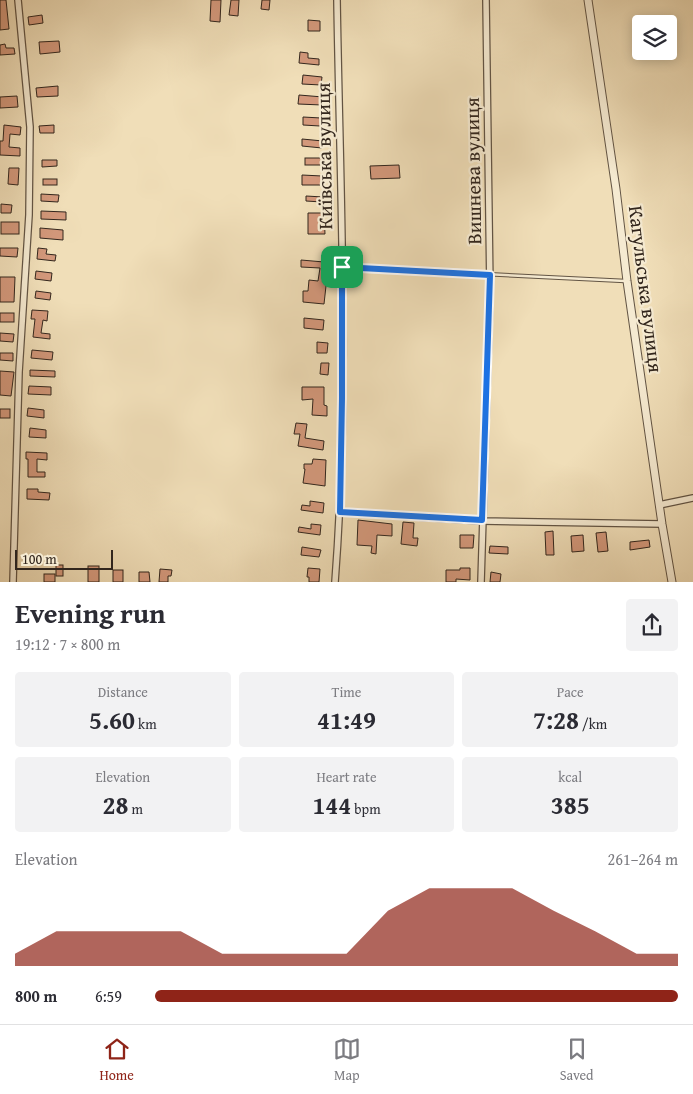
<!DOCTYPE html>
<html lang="en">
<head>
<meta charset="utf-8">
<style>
	:root { --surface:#fff; --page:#f2f2f3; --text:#2b2b33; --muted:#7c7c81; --line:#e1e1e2; --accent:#8f2418 }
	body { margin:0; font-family:"Gentium Book Plus",serif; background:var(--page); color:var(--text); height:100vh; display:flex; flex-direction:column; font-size:19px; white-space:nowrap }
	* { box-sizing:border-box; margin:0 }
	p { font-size:16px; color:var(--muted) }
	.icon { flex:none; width:28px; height:28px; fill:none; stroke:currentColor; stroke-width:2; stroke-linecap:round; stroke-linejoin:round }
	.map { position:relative; height:582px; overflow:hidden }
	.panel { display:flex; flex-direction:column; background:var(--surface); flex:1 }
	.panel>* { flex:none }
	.buttons { position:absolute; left:632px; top:15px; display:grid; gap:10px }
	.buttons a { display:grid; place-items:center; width:45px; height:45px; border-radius:5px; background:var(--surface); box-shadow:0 2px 12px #0003; font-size:25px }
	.scale { position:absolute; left:15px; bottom:12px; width:98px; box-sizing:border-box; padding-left:5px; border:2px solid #32261d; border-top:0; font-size:14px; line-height:18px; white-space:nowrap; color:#32261d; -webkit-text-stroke:4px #f5ead1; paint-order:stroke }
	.pin { position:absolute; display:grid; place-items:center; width:42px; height:42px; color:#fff; margin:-21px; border-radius:10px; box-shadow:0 2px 8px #0006 }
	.round { display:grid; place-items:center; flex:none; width:52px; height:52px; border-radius:5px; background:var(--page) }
	.summary { display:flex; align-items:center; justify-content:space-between; height:85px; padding:0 15px }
	h1 { font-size:28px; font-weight:700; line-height:38px }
	.stats { display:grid; grid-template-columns:repeat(3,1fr); gap:8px; height:85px; padding:5px 15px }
	.stats div { display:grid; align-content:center; border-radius:5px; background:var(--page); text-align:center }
	.stats b { font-size:25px; font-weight:700 }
	.stats small { font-size:14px; font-weight:400 }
	.stats p { font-size:14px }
	.chart { height:140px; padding:10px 15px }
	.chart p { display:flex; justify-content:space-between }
	.chart svg { width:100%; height:90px; margin-top:5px; fill:var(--accent); opacity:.7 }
	ul { padding:0 15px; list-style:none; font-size:16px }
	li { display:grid; grid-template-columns:80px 60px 1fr; align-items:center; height:38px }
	li i { height:12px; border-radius:6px; background:var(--accent) }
	.tab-bar { display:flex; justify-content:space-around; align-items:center; height:70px; border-top:1px solid var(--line); background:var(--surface); font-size:14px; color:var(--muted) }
	.tab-bar a { display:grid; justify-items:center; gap:2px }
	.tab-bar .selected { color:var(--accent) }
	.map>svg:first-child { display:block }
	.building { fill:#d3987b; stroke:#32261d }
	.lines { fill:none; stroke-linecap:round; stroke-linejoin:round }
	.service-casing { stroke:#625444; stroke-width:4.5 }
	.minor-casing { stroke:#625444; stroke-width:8 }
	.tertiary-casing { stroke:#625444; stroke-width:9 }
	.service { stroke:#f5ead1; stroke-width:2.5 }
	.minor { stroke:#f5ead1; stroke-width:5.5 }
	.tertiary { stroke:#f5ead1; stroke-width:7 }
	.route-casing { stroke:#fff; stroke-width:10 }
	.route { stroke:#1a73e8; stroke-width:6 }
	.labels { text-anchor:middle; stroke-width:4.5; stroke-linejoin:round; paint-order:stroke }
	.street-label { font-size:20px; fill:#32261d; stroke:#f5ead1 }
</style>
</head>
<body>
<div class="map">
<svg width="693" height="582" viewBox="0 0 693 582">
	<rect width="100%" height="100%" fill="#f0deb8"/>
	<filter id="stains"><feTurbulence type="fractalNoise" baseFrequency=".004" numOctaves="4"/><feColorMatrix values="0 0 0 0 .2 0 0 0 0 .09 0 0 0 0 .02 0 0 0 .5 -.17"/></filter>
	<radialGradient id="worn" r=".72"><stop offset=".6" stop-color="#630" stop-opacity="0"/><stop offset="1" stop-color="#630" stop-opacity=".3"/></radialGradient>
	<g class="building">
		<polygon points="0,0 6,0 9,29 0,30"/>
		<polygon points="211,0 221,0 220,22 210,21"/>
		<polygon points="231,0 239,0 238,16 229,15"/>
		<polygon points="262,0 270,0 269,10 261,9"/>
		<polygon points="42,15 43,23 29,25 28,17"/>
		<polygon points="308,20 320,21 320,31 308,31"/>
		<polygon points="59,41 60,52 40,54 39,42"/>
		<polygon points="5,44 6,48 14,48 15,54 0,55 0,45"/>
		<polygon points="300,52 308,53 308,58 319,59 319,65 299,63"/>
		<polygon points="303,75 322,77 321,85 302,84"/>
		<polygon points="58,86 58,96 37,97 36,88"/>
		<polygon points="299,95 323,97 322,105 298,104"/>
		<polygon points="17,96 18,107 0,108 0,97"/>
		<polygon points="303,117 321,118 320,126 303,125"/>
		<polygon points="4,125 21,127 20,135 10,134 9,147 20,148 20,156 0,155 0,141 3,141"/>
		<polygon points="54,125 54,133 40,133 39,126"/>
		<polygon points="302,139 323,141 322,148 302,146"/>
		<rect x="305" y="158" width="19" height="7"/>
		<polygon points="42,160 57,160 57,166 42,167"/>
		<polygon points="399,165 400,178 371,179 370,166"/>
		<polygon points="9,168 19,168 18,185 8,184"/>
		<polygon points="302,175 322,176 322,185 302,185"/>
		<rect x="43" y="179" width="14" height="6"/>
		<polygon points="41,194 59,195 58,202 41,201"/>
		<polygon points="306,196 323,197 322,202 306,201"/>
		<polygon points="1,204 12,205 11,213 1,213"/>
		<polygon points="41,211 66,212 66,220 41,219"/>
		<polygon points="308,213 324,213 325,234 308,234"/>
		<rect x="1" y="222" width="18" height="12"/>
		<polygon points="40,228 63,230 63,240 40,238"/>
		<polygon points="0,248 18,248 17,257 0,256"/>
		<polygon points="38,248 47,249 46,254 56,255 55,261 37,259"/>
		<polygon points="301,260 324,262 324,277 327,277 324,304 303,302 303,291 308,291 309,280 318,281 320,268 301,267"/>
		<polygon points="36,271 52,273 51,281 35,279"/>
		<polygon points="0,277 15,277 14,302 0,302"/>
		<polygon points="36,291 51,293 50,300 35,298"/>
		<polygon points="32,310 48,311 47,321 43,320 41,333 50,334 50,339 33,337 35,319 31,319"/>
		<rect x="0" y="313" width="14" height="9"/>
		<polygon points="304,318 324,320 323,330 304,328"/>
		<polygon points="0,333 14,334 13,342 0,341"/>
		<polygon points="317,342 328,343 327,353 317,353"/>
		<polygon points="32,350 53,352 52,360 31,358"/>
		<polygon points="0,353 13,353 13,361 0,360"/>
		<polygon points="321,363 329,363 328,375 320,374"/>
		<polygon points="30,370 55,371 55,377 30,376"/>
		<polygon points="0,371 14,372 11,396 0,395"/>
		<polygon points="29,386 51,387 51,395 28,394"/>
		<polygon points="302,387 324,387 324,405 327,406 327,416 312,415 313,399 302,400"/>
		<polygon points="28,408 44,410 44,418 27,416"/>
		<rect x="0" y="409" width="10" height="9"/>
		<polygon points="296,423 307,424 305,438 324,441 323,450 298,446 300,434 294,434"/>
		<polygon points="30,428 46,430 46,438 29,437"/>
		<polygon points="26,452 47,453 47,460 37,459 37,472 45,472 45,477 28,477 28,459 26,459"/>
		<polygon points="313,459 326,460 325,486 303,483 305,469 304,469 304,464 312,464"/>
		<polygon points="27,489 38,489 38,492 50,493 49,500 27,499"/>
		<polygon points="310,501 324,503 323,513 301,510 302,505 310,506"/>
		<polygon points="358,520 392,524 392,536 377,535 376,554 371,553 372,546 357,545"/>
		<polygon points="403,522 414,523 413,538 418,538 417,546 401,544"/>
		<polygon points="311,524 321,525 320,535 298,532 299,527 311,529"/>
		<polygon points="553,531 554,555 546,555 545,532"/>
		<polygon points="606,532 608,551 598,552 596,533"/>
		<polygon points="460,535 474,535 473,548 460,548"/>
		<polygon points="583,535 584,551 572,552 571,536"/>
		<polygon points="649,540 650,547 630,550 630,542"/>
		<polygon points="490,546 508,547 508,554 489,553"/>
		<polygon points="302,547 321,550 319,557 301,555"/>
		<rect x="56" y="565" width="7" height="11"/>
		<rect x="88" y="566" width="11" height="16"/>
		<polygon points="308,568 320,569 319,582 309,582 309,577 307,577"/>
		<polygon points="460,568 470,568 470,580 456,579 456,582 446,582 446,570 460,570"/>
		<polygon points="160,569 172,570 171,576 168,576 168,582 159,582"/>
		<rect x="113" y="570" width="10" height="12"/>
		<polygon points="139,572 149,572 150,582 139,582"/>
		<polygon points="491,572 501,574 500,582 490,582"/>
		<rect x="44" y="574" width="11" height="8"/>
	</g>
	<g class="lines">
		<defs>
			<polyline id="service" points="344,267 625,281"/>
			<g id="minor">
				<polyline points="659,505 693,498"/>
				<polyline points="340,512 482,521 662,524"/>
				<polyline points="13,582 19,372 29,215 30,127 18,0"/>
				<path d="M335,582C350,388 340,193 337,0"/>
				<polyline points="481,582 490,291 486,0"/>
			</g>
			<polyline id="tertiary" points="588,0 616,189 627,281 662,524 672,582"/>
		</defs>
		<use href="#service" class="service-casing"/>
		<use href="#minor" class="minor-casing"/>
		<use href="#tertiary" class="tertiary-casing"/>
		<use href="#service" class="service"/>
		<use href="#minor" class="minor"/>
		<use href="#tertiary" class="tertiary"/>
	</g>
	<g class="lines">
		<defs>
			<polygon id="route" points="342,267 490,275 482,520 340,512 342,398"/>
		</defs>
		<use href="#route" class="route-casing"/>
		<use href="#route" class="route"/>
	</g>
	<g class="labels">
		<g class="street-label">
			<text transform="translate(324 156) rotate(-91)" y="7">Київська вулиця</text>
			<text transform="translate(473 171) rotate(-91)" y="7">Вишнева вулиця</text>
			<text transform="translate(646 289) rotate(83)" y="7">Кагульська вулиця</text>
		</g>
	</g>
	<rect width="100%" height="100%" filter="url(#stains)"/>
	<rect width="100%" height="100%" fill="url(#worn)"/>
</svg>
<div class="buttons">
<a><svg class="icon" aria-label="layers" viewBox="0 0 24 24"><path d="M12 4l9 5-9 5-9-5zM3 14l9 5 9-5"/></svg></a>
</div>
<div class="scale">100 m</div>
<div class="pin" style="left:342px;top:267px;background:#1e9e55"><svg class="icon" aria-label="arrive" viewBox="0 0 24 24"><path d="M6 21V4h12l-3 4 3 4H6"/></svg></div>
</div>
<section class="panel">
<div class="summary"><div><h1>Evening run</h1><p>19:12 · 7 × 800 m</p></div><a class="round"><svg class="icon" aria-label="share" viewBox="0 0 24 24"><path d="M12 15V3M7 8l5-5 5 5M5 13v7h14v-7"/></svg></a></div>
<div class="stats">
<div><p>Distance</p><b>5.60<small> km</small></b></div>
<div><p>Time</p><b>41:49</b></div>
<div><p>Pace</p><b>7:28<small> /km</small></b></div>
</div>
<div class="stats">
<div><p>Elevation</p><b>28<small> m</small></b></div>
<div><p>Heart rate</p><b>144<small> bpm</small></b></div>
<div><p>kcal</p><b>385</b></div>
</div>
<div class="chart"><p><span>Elevation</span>261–264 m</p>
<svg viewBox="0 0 160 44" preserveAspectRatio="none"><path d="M0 44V38L10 27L20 27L30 27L40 27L50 38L60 38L70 38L80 38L90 17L100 6L110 6L120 6L130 17L140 27L150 38L160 38V44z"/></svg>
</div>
<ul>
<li><b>800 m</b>6:59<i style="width:100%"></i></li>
</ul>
</section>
<nav class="tab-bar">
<a class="selected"><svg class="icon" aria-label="home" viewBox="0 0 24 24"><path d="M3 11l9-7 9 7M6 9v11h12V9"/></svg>Home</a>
<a><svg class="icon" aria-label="map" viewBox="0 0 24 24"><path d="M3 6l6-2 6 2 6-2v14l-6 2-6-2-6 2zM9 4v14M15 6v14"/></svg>Map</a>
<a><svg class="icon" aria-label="saved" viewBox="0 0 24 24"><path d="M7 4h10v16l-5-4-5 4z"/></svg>Saved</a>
</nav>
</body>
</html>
